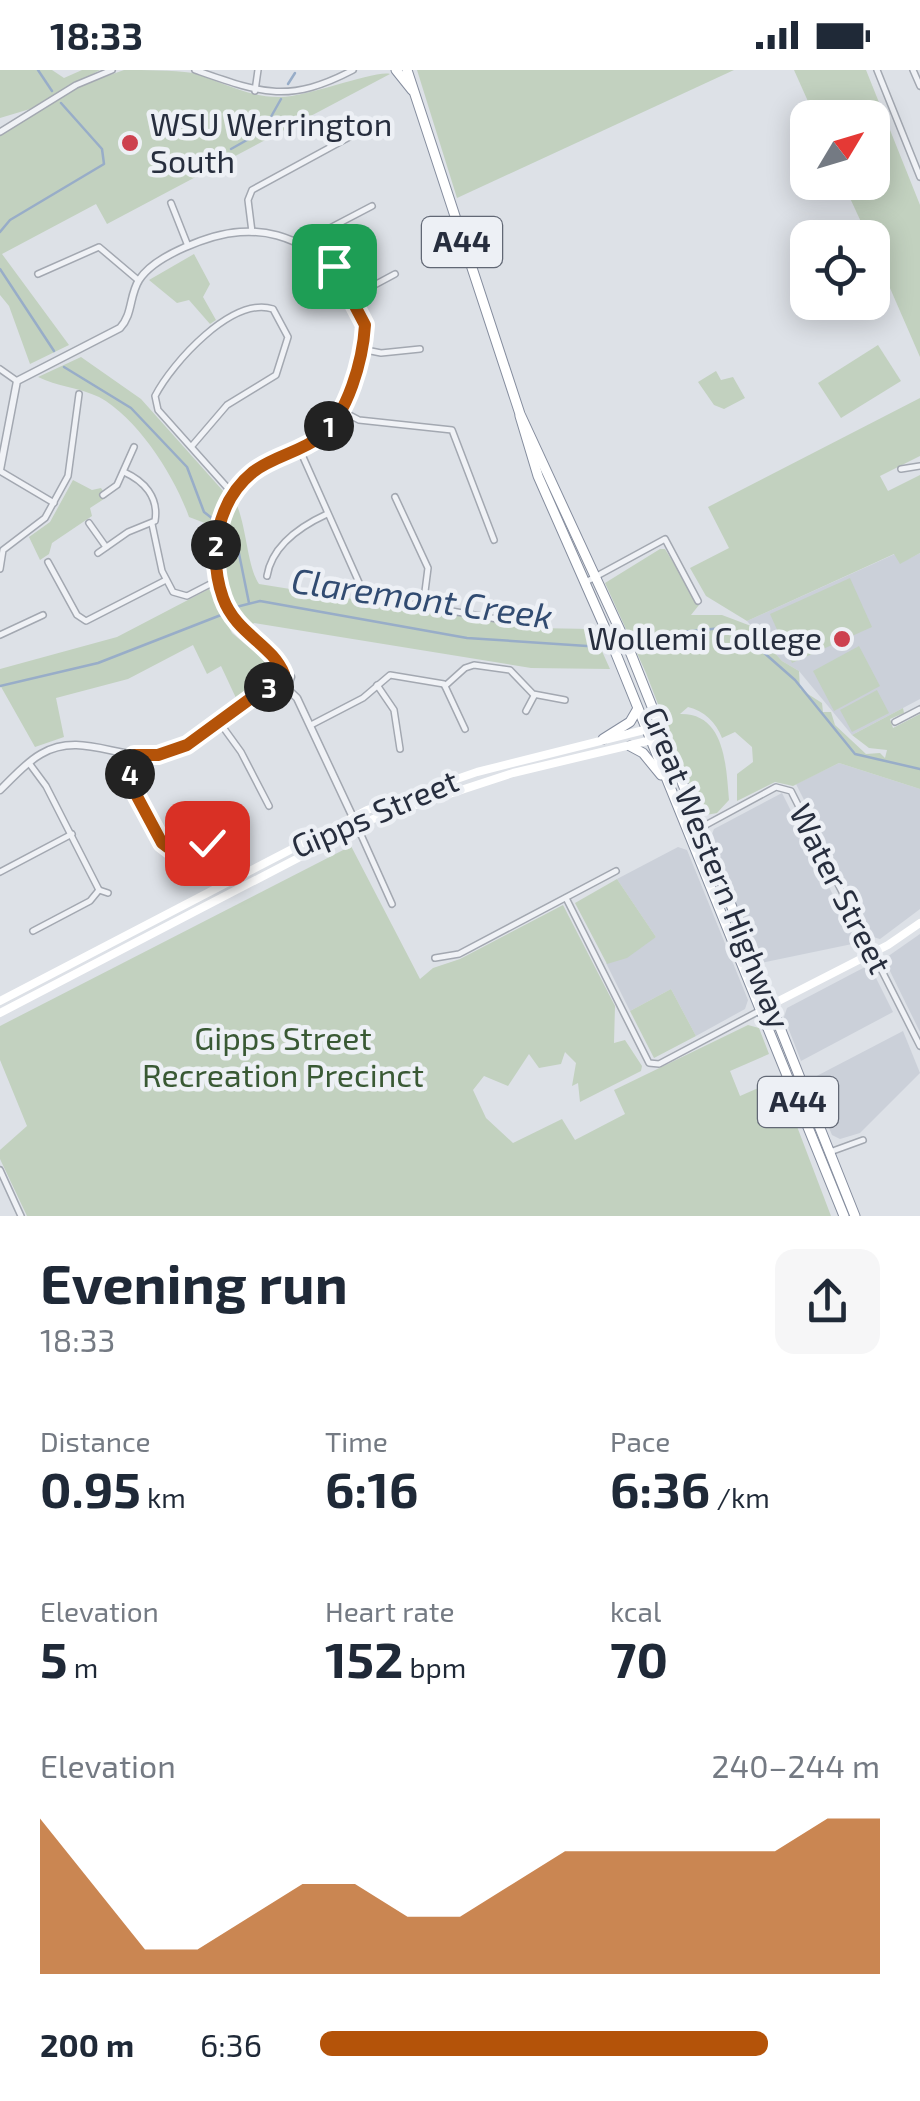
<!DOCTYPE html>
<html lang="en">
<head>
<meta charset="utf-8">
<style>
	:root { --surface:#fff; --page:#f6f6f7; --text:#1f2937; --muted:#747a83; --accent:#b45309 }
	body { margin:0; font-family:"Exo 2",sans-serif; background:var(--page); color:var(--text); height:100vh; display:flex; flex-direction:column; font-size:38px; white-space:nowrap }
	* { box-sizing:border-box; margin:0 }
	p { font-size:32px; color:var(--muted) }
	.icon { flex:none; width:55px; height:55px; fill:none; stroke:currentColor; stroke-width:2; stroke-linecap:round; stroke-linejoin:round }
	.map { position:relative; height:1146px; overflow:hidden }
	.side { display:flex; flex-direction:column; background:var(--surface); flex:1 }
	.side>* { flex:none }
	.needle { width:65px; rotate:52deg }
	.fabs { position:absolute; left:790px; top:30px; display:grid; gap:20px }
	.fabs a { display:grid; place-items:center; width:100px; height:100px; border-radius:20px; background:var(--surface); box-shadow:0 5px 25px #0003; font-size:50px }
	.pin { position:absolute; display:grid; place-items:center; width:85px; height:85px; color:#fff; margin:-42px; border-radius:20px; box-shadow:0 5px 15px #0006 }
	.km { position:absolute; width:50px; height:50px; margin:-25px; border-radius:50%; background:#222; color:#fff; font-size:28px; line-height:50px; text-align:center }
	.round { display:grid; place-items:center; flex:none; width:105px; height:105px; border-radius:20px; background:var(--page) }
	.overview { display:flex; align-items:center; justify-content:space-between; height:170px; padding:0 40px }
	h1 { font-size:55px; font-weight:700; line-height:75px }
	.metrics { display:grid; grid-template-columns:repeat(3,1fr); gap:15px; height:170px; padding:10px 40px }
	.metrics div { display:grid; align-content:center }
	.metrics b { font-size:50px; font-weight:700 }
	.metrics small { font-size:28px; font-weight:400 }
	.metrics p { font-size:28px }
	.chart { height:280px; padding:20px 40px }
	.chart p { display:flex; justify-content:space-between }
	.chart svg { width:100%; height:180px; margin-top:10px; fill:var(--accent); opacity:.7 }
	ul { padding:0 40px; list-style:none; font-size:32px }
	li { display:grid; grid-template-columns:160px 120px 1fr; align-items:center; height:75px }
	li i { height:25px; border-radius:12px; background:var(--accent) }
	.status { display:flex; justify-content:space-between; align-items:center; height:70px; padding:0 50px; background:var(--surface); direction:ltr }
	.status svg { height:28px; fill:currentColor }
	.map>svg:first-child { display:block }
	.built { fill:#cbd0d9 }
	.green { fill:#c2d1bf }
	.lines { fill:none; stroke-linecap:round; stroke-linejoin:round }
	.stream { stroke:#98adc8; stroke-width:2.5 }
	.minor-casing { stroke:#a3a8b1; stroke-width:8 }
	.tertiary-casing { stroke:#a3a8b1; stroke-width:9 }
	.trunk-casing { stroke:#858d9e; stroke-width:11 }
	.minor { stroke:#f0f2f6; stroke-width:5 }
	.tertiary { stroke:#f0f2f6; stroke-width:6 }
	.secondary { stroke:#fff; stroke-width:8 }
	.trunk { stroke:#fff; stroke-width:9 }
	.route-casing { stroke:#fff; stroke-width:20 }
	.route { stroke:#b45309; stroke-width:12 }
	.poi-dot { fill:#cd414f; stroke:#edf0f5; stroke-width:4 }
	.labels { text-anchor:middle; stroke-width:9; stroke-linejoin:round; paint-order:stroke }
	.shield { fill:#edf0f5; stroke:#626875; stroke-width:2.5 }
	.shield-label { font-size:30px; font-weight:bold; fill:#272e3e }
	.poi-label { font-size:32px; fill:#272e3e; stroke:#edf0f5; text-anchor:start }
	.street-label { font-size:32px; fill:#272e3e; stroke:#edf0f5 }
	.park-label { font-size:32px; fill:#395934; stroke:#edf0f5 }
	.water-label { font-size:35px; font-style:italic; fill:#314b71; stroke:#edf0f5 }
</style>
</head>
<body>
<div class="status"><b>18:33</b><svg viewBox="0 0 49 12"><path d="M0 12V9h3v3zM5 12V6h3v6zM10 12V3h3v9zM15 12V0h3v12zM26 1h20v11H26zM47 4h2v5h-2z"/></svg></div>
<div class="map">
<svg width="920" height="1146" viewBox="0 0 920 1146">
	<rect width="100%" height="100%" fill="#dde1e7"/>
	<g class="built">
		<polygon points="920,483 920,629 852,665 799,601 782,591 747,551 895,484 900,493"/>
		<polygon points="839,693 920,719 920,839 880,869 873,867 796,714"/>
		<polygon points="782,723 857,873 761,893 710,769 714,759"/>
		<polygon points="678,777 687,780 748,930 745,939 696,966 671,919 630,941 606,893 656,867 617,809"/>
		<polygon points="920,864 920,962 886,893 887,887"/>
		<polygon points="865,897 872,900 893,942 801,991 784,947 787,938"/>
		<polygon points="903,961 920,1003 860,1063 840,1069 832,1065 809,1010"/>
	</g>
	<g class="green">
		<polygon points="0,0 52,0 64,8 82,0 100,0 30,39 0,48"/>
		<path d="M124,0C146,0 171,0 193,3C223,12 249,28 281,27C307,27 375,0 390,4L107,154L96,134L2,184L69,275L30,294L9,236L0,225V65L82,15Z"/>
		<polygon points="417,0 734,0 457,128"/>
		<polygon points="794,0 866,0 920,135 920,287 873,179 872,168 868,167 843,113 872,112 872,48 815,47"/>
		<polygon points="194,184 210,214 203,227 216,250 210,254 189,230 177,233 149,210"/>
		<polygon points="878,275 901,311 841,348 818,313"/>
		<path d="M81,287L141,329L224,422L210,455L189,447C175,407 138,348 99,327C80,318 56,316 38,307Z"/>
		<polygon points="716,301 721,310 733,307 745,328 724,339 714,335 698,312"/>
		<polygon points="920,328 920,386 880,406 888,421 920,405 920,483 900,494 894,484 747,551 706,526 690,498 729,478 708,437"/>
		<polygon points="73,410 92,420 101,418 107,427 90,438 92,446 52,473 49,484 40,490 29,467 50,452"/>
		<path d="M236,433C247,458 247,496 259,514L534,558L592,559L610,599L531,598L254,553L249,558C219,524 218,472 236,433Z"/>
		<path d="M660,479H665L699,535L691,545H722L751,556L782,591L799,601L800,619L822,633L823,642H831L835,655L866,684L880,683L885,688L887,680L869,678L852,665L903,638L904,643L890,649L893,658L920,644V719L839,693L793,716L775,712L737,731V704L753,692L752,677L735,662L722,668C716,652 704,641 688,637L680,644C725,643 726,695 729,730L717,743L701,746L646,603L605,513Z"/>
		<polygon points="850,508 872,557 792,593 770,544"/>
		<polygon points="209,519 232,563 271,596 272,607 236,628 221,596 207,604 193,575 128,609 56,628 64,667 35,677 0,615 0,599 117,567"/>
		<polygon points="859,576 880,616 834,641 813,601"/>
		<polygon points="877,620 889,643 852,662 840,640"/>
		<polygon points="351,776 420,909 433,898 460,889 563,835 615,936 614,973 625,970 642,996 641,1001 580,1032 578,1013 572,1016 576,993 565,982 561,994 539,998 529,984 508,1016 484,1006 473,1020 486,1048 513,1073 562,1049 575,1070 625,1044 614,1020 748,955 759,958 769,984 730,1001 740,1026 779,1009 831,1146 27,1146 0,1089 0,1080 27,1056 0,990 0,956"/>
		<polygon points="617,809 656,867 627,888 607,894 575,833"/>
		<polygon points="671,919 696,966 654,988 630,941"/>
	</g>
	<g class="lines">
		<g class="stream">
			<polyline points="38,0 52,21"/>
			<polyline points="288,14 295,3"/>
			<polyline points="231,79 263,61 281,29"/>
			<polyline points="0,162 10,150 104,94 102,79 61,33"/>
			<polyline points="0,199 54,281"/>
			<polyline points="64,297 131,338 187,397 204,442 213,449"/>
			<polyline points="228,454 235,464 249,533"/>
			<polyline points="236,537 260,531 467,568 602,577"/>
			<polyline points="631,567 722,558 754,574 795,610 855,684 920,699"/>
			<polyline points="0,616 98,593 221,545"/>
		</g>
		<defs>
			<g id="minor">
				<path d="M195,0C261,23 288,34 353,0"/>
				<polyline points="877,0 920,107"/>
				<polyline points="913,0 920,16"/>
				<polyline points="255,21 258,0"/>
				<polyline points="0,62 76,15 112,0"/>
				<polyline points="171,133 188,176"/>
				<polyline points="252,162 248,130 252,120 353,65"/>
				<polyline points="315,181 330,158 372,136"/>
				<polyline points="38,204 99,177 138,210"/>
				<polyline points="354,226 395,204"/>
				<polyline points="361,279 381,283 420,279"/>
				<polyline points="0,299 17,311"/>
				<polyline points="340,340 359,350 452,360 494,470"/>
				<path d="M191,377L227,335L276,305L288,267L273,239C232,226 172,293 155,326L158,340L233,424"/>
				<polyline points="299,378 365,526 503,550 517,548"/>
				<polyline points="901,399 920,396"/>
				<polyline points="0,401 54,433"/>
				<polyline points="103,425 117,415 134,377"/>
				<polyline points="395,427 428,498 423,537"/>
				<polyline points="89,453 106,477"/>
				<polyline points="152,454 162,501 173,522 187,526 220,509"/>
				<path d="M98,483L128,462L155,451C159,427 144,411 124,402"/>
				<polyline points="48,492 77,545 86,551 166,510"/>
				<polyline points="0,499 3,480 45,448 68,406 79,324"/>
				<path d="M267,506C272,475 301,456 327,444"/>
				<polyline points="584,513 665,469 698,531"/>
				<polyline points="0,565 43,545"/>
				<polyline points="377,615 394,640 400,679"/>
				<polyline points="445,616 465,598 474,595 510,600 533,624 565,630"/>
				<polyline points="526,641 534,626"/>
				<polyline points="895,652 920,639"/>
				<polyline points="220,653 241,682 269,736"/>
				<polyline points="311,655 363,628 390,605 444,614 465,659"/>
				<polyline points="134,685 132,717 162,773 174,782 192,773 209,772 210,765 201,751 195,754 192,773"/>
				<polyline points="29,693 46,716 99,820"/>
				<polyline points="357,756 392,834"/>
				<polyline points="702,757 776,717 791,721 920,976"/>
				<polyline points="0,802 72,764"/>
				<polyline points="99,820 108,823"/>
				<polyline points="566,828 649,993 659,994 761,940"/>
				<polyline points="33,861 90,831 99,820"/>
				<polyline points="435,888 459,884 616,801"/>
				<polyline points="830,1082 863,1070"/>
				<polyline points="0,1100 21,1146"/>
			</g>
			<g id="tertiary">
				<path d="M0,400L17,311L120,258C133,244 129,226 139,210C155,185 211,164 240,162C268,160 287,167 312,180C335,192 359,224 364,251C370,277 342,343 324,363C317,371 307,374 298,378C261,397 224,417 217,461C207,516 233,553 271,586C280,593 281,603 291,607L288,615"/>
				<polyline points="279,611 297,628 357,756"/>
				<path d="M0,720C13,708 25,693 41,684C84,659 125,696 169,683C205,673 246,631 279,611"/>
			</g>
			<g id="trunk">
				<polyline points="396,0 412,20"/>
				<polyline points="407,0 520,344 631,584 855,1146"/>
				<polyline points="520,346 538,406 612,574 844,1146"/>
				<polyline points="603,669 630,652 637,640"/>
				<polyline points="630,676 643,683 661,705"/>
			</g>
		</defs>
		<use href="#minor" class="minor-casing"/>
		<use href="#tertiary" class="tertiary-casing"/>
		<use href="#trunk" class="trunk-casing"/>
		<use href="#minor" class="minor"/>
		<use href="#tertiary" class="tertiary"/>
		<g class="secondary">
			<polyline points="0,931 367,740 477,702 660,656"/>
			<polyline points="761,940 888,875 920,853"/>
			<polyline points="0,943 373,749 513,703 664,667"/>
		</g>
		<use href="#trunk" class="trunk"/>
	</g>
	<g class="lines">
		<defs>
			<path id="route" d="M207,773H192L174,782L162,773L132,717L134,685H158L187,675L284,604C272,574 236,564 223,528C208,485 216,432 253,402C272,387 300,382 320,367C348,345 363,289 365,255L334,196"/>
		</defs>
		<use href="#route" class="route-casing"/>
		<use href="#route" class="route"/>
	</g>
	<g class="poi-dot">
		<circle cx="130" cy="73" r="10"/>
		<circle cx="842" cy="569" r="10"/>
	</g>
	<g class="labels">
		<g class="shield">
			<rect x="422" y="147" width="80" height="50" rx="8"/>
			<rect x="758" y="1007" width="80" height="50" rx="8"/>
		</g>
		<g class="shield-label">
			<text x="462" y="182">A44</text>
			<text x="798" y="1042">A44</text>
		</g>
		<g class="poi-label">
			<text x="150" y="66">WSU Werrington<tspan x="150" dy="37">South</tspan></text>
			<text x="822" y="580" text-anchor="end">Wollemi College</text>
		</g>
		<g class="street-label">
			<text transform="translate(375 744) rotate(-23)" y="11">Gipps Street</text>
			<text transform="translate(716 798) rotate(68)" y="11">Great Western Highway</text>
			<text transform="translate(840 819) rotate(63)" y="11">Water Street</text>
		</g>
		<g class="park-label">
			<text x="283" y="980">Gipps Street<tspan x="283" dy="37">Recreation Precinct</tspan></text>
		</g>
		<g class="water-label">
			<text transform="translate(422 529) rotate(8)" y="12">Claremont Creek</text>
		</g>
	</g>
</svg>
<div class="fabs">
<a><svg class="needle" viewBox="-14 -14 28 28"><path d="M0-13l5 13h-10z" fill="#e53935"/><path d="M0 13l5-13h-10z" fill="#747a83"/></svg></a>
<a><svg class="icon" aria-label="locate" viewBox="0 0 24 24"><circle cx="12" cy="12" r="6"/><path d="M12 2v4M12 18v4M2 12h4M18 12h4"/></svg></a>
</div>
<div class="pin" style="left:334px;top:196px;background:#1e9e55"><svg class="icon" aria-label="arrive" viewBox="0 0 24 24"><path d="M6 21V4h12l-3 4 3 4H6"/></svg></div>
<div class="pin" style="left:207px;top:773px;background:#d93025"><svg class="icon" aria-label="check" viewBox="0 0 24 24"><path d="M5 12l5 5 9-10"/></svg></div>
<b class="km" style="left:329px;top:356px">1</b>
<b class="km" style="left:216px;top:475px">2</b>
<b class="km" style="left:269px;top:617px">3</b>
<b class="km" style="left:130px;top:704px">4</b>
</div>
<section class="side">
<div class="overview"><div><h1>Evening run</h1><p>18:33</p></div><a class="round"><svg class="icon" aria-label="share" viewBox="0 0 24 24"><path d="M12 15V3M7 8l5-5 5 5M5 13v7h14v-7"/></svg></a></div>
<div class="metrics">
<div><p>Distance</p><b>0.95<small> km</small></b></div>
<div><p>Time</p><b>6:16</b></div>
<div><p>Pace</p><b>6:36<small> /km</small></b></div>
</div>
<div class="metrics">
<div><p>Elevation</p><b>5<small> m</small></b></div>
<div><p>Heart rate</p><b>152<small> bpm</small></b></div>
<div><p>kcal</p><b>70</b></div>
</div>
<div class="chart"><p><span>Elevation</span>240–244 m</p>
<svg viewBox="0 0 160 44" preserveAspectRatio="none"><path d="M0 44V6L10 22L20 38L30 38L40 30L50 22L60 22L70 30L80 30L90 22L100 14L110 14L120 14L130 14L140 14L150 6L160 6V44z"/></svg>
</div>
<ul>
<li><b>200 m</b>6:36<i style="width:80%"></i></li>
</ul>
</section>
</body>
</html>
